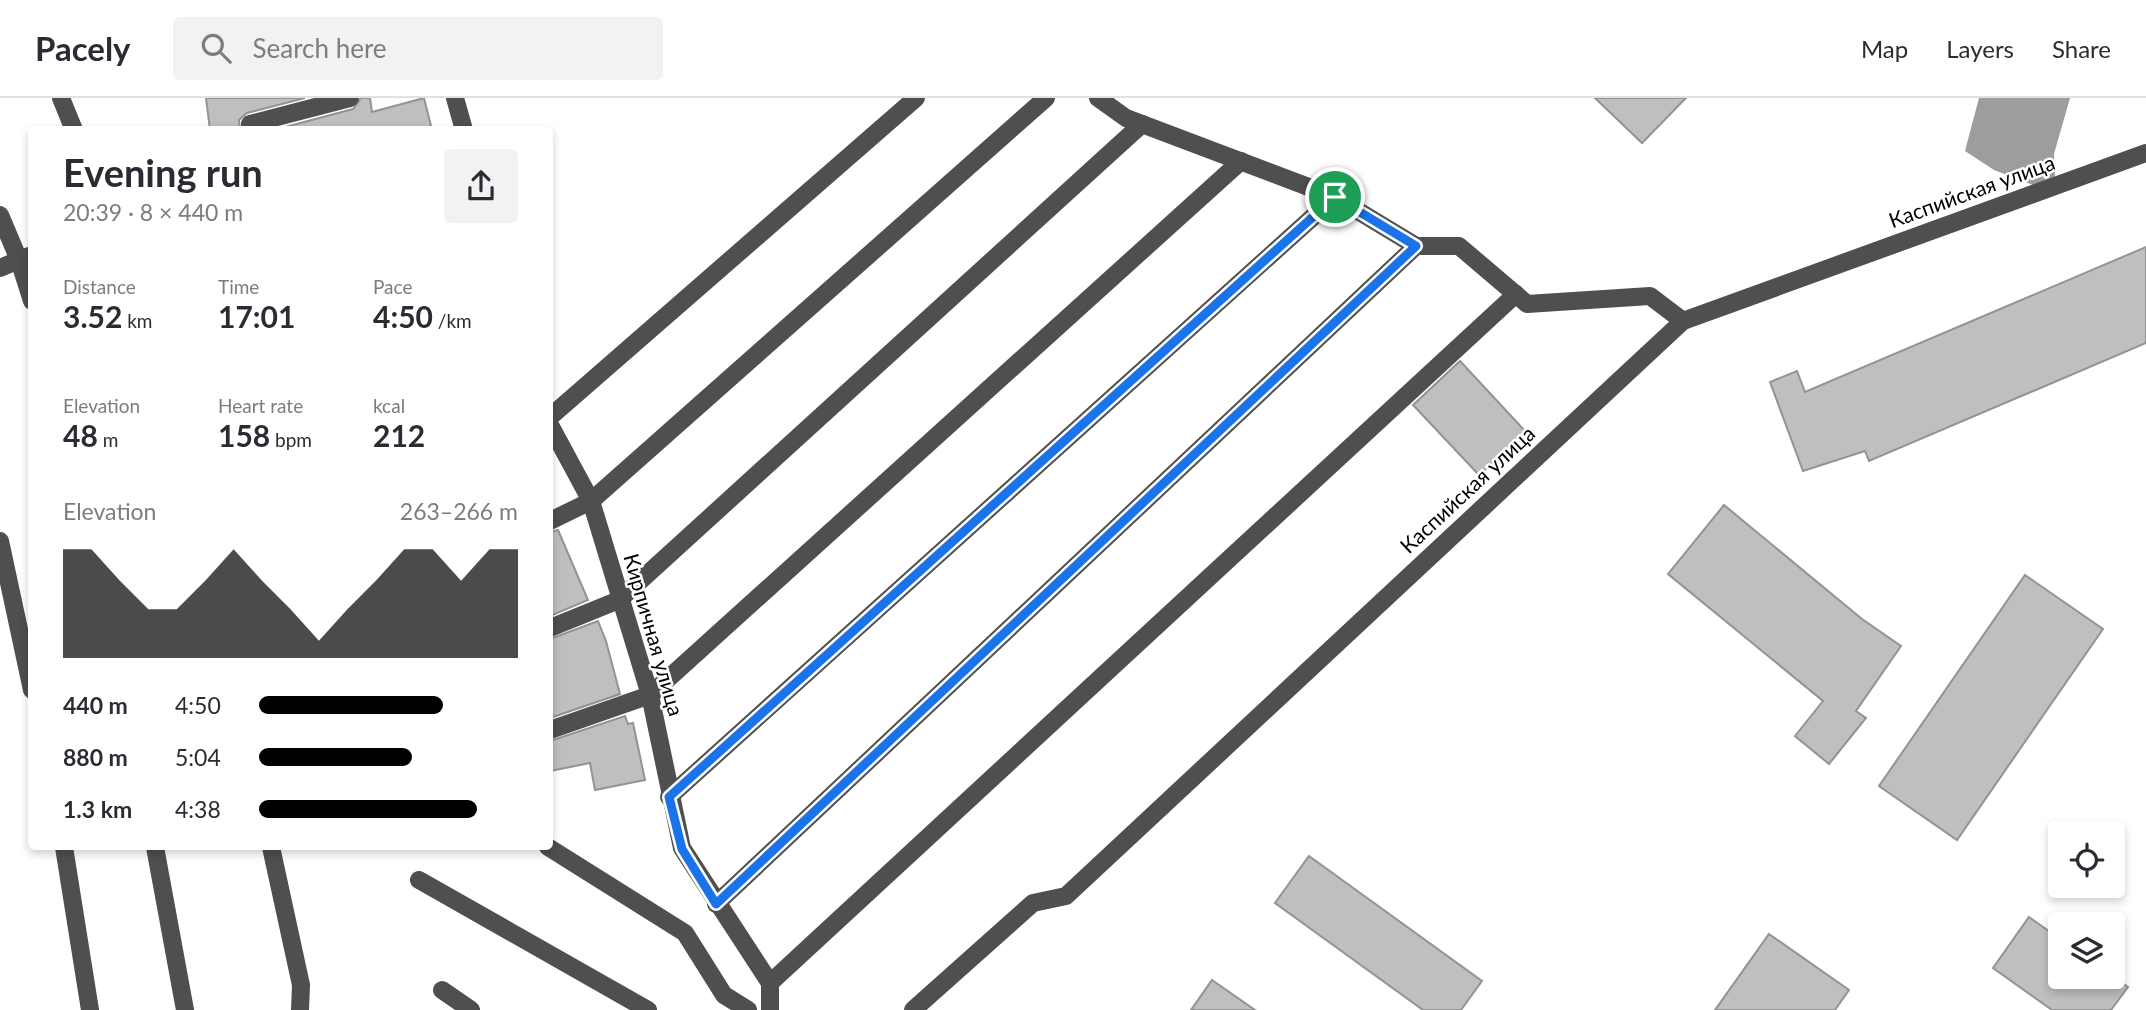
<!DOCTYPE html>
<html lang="en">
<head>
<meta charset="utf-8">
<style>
	:root { --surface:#fff; --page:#f2f2f3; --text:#2b2b33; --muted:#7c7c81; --line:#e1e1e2; --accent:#000 }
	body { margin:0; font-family:Lato,sans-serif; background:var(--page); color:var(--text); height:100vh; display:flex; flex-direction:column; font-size:26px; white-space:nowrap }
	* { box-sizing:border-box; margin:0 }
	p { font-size:23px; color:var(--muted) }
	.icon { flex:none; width:38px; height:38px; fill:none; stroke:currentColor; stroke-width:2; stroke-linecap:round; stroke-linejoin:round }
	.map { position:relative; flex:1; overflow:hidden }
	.sheet { position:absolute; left:28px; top:28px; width:525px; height:724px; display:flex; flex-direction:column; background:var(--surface); border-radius:7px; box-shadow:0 4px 10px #0003 }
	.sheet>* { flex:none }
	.tools { position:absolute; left:2048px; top:723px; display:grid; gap:14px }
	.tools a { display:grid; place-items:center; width:77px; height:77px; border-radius:7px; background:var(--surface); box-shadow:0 4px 10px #0003; font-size:35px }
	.pin { position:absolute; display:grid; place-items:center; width:60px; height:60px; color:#fff; margin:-30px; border:4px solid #fff; border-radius:50%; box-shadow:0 2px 7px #0007 }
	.round { display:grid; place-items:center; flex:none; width:74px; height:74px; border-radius:7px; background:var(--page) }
	.summary { display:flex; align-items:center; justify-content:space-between; height:119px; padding:0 35px }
	h1 { font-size:38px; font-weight:700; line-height:52px }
	.figures { display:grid; grid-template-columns:repeat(3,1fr); gap:10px; height:119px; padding:7px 35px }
	.figures div { display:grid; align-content:center }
	.figures b { font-size:30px; font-weight:700 }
	.figures small { font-size:19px; font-weight:400 }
	.figures p { font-size:19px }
	.chart { height:196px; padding:14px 35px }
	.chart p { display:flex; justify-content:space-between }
	.chart svg { width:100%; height:126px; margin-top:7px; fill:var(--accent); opacity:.7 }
	ul { padding:0 35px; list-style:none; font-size:23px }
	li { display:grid; grid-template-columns:112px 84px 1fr; align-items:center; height:52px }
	li i { height:18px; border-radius:9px; background:var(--accent) }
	header { display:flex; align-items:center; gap:42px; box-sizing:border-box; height:98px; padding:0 35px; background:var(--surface); border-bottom:2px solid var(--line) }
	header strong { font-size:33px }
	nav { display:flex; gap:38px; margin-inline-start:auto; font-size:24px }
	.search { width:490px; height:63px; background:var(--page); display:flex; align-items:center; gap:18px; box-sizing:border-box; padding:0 24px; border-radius:7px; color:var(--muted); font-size:26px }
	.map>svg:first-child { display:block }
	.water { fill:#9d9d9d }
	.building { fill:#bfbfbf; stroke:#939393; stroke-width:2 }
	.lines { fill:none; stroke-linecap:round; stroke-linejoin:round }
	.minor { stroke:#4f4f4f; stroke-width:18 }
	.route-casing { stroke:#fff; stroke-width:14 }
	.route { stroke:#1a73e8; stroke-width:9 }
	.labels { text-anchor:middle; stroke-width:5; stroke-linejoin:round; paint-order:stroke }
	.street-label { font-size:21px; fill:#000; stroke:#fff }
</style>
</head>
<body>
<header>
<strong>Pacely</strong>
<div class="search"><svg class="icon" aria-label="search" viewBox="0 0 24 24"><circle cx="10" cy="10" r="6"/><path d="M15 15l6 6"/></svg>Search here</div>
<nav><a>Map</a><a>Layers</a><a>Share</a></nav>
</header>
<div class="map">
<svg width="2146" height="912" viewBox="0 0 2146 912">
	<rect width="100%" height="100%" fill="#fff"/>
	<polygon class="water" points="1979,0 2070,0 2054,56 2055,80 2033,87 1994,72 1965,53"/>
	<g class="building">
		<polygon points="206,0 305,0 247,15 239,22 240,32 210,32"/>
		<polygon points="361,0 370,0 372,14 424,0 432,32 274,32 353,11"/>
		<polygon points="1595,0 1686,0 1642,45"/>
		<polygon points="2146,149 2146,245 1869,363 1865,353 1803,373 1770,284 1797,273 1805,294"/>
		<polygon points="1460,263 1526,334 1479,377 1413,307"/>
		<polygon points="1724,407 1862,521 1901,548 1856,613 1866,620 1829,666 1795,638 1823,603 1668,476"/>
		<polygon points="558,432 588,502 550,518 550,434"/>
		<polygon points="2025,477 2103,531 1957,742 1879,688"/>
		<polygon points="598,523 606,543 620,596 550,620 550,541"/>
		<polygon points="625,618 628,626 633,625 645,682 595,692 590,665 550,673 550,643"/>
		<polygon points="1309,758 1482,883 1461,912 1423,912 1275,805"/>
		<polygon points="2029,819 2060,841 2060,878 2113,878 2128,889 2111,912 2052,912 1993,870"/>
		<polygon points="1769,836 1849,892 1835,912 1715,912"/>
		<polygon points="1212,882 1255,912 1191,912"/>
	</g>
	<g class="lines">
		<g class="minor">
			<polyline points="61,0 74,32"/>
			<polyline points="455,0 464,32"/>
			<polyline points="1098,0 1126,20 1335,99 1416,148 1459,148 1527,206 1650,198 1683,223"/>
			<polyline points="250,26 350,0"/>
			<polyline points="0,117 19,162 32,157"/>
			<polyline points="0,170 19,162 32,203"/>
			<polyline points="550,319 916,0"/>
			<polyline points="550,327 591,403 650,597 682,750 770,885 770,912"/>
			<polyline points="550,423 591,403 1046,0"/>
			<polyline points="0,443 32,592"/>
			<polyline points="550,530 619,502 1142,26"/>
			<polyline points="550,632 650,597 1241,63"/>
			<polyline points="669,699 1335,99"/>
			<polyline points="64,749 90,912"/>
			<polyline points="155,749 185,912"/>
			<polyline points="271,749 301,887 300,912"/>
			<polyline points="548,749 685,835 724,897 748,912"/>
			<polyline points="419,782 648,912"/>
			<polyline points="716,806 1416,148"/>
			<polyline points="770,885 1516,196"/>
			<polyline points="442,892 471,912"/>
			<polyline points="913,912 1033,805 1066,798 1683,223 2146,55"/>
		</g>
	</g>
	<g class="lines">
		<defs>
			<polygon id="route" points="1335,99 1416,148 716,806 682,751 669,699"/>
		</defs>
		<use href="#route" class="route-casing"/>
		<use href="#route" class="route"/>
	</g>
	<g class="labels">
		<g class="street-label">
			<text transform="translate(1972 94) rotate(-20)" y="7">Каспийская улица</text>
			<text transform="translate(1468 392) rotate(-43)" y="7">Каспийская улица</text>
			<text transform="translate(653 537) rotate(74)" y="7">Кирпичная улица</text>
		</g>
	</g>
</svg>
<div class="tools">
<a><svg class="icon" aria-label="locate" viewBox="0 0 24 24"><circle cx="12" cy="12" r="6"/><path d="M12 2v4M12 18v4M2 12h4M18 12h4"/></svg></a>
<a><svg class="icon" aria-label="layers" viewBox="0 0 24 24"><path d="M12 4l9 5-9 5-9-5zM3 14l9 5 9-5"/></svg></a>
</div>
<div class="pin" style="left:1335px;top:99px;background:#1e9e55"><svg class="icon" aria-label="arrive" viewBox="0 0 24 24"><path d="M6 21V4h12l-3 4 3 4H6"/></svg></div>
<section class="sheet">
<div class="summary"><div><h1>Evening run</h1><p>20:39 · 8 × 440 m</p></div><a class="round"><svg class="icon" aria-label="share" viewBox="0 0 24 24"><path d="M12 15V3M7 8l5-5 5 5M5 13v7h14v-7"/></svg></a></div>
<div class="figures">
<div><p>Distance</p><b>3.52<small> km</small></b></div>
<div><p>Time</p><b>17:01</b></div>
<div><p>Pace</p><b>4:50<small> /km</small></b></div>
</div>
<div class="figures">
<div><p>Elevation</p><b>48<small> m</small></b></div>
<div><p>Heart rate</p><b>158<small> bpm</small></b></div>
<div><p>kcal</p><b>212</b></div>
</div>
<div class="chart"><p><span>Elevation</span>263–266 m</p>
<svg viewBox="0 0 160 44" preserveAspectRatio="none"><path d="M0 44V6L10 6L20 17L30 27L40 27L50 17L60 6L70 17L80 27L90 38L100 27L110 17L120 6L130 6L140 17L150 6L160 6V44z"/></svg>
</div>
<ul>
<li><b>440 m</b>4:50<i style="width:71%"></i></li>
<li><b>880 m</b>5:04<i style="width:59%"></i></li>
<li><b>1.3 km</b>4:38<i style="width:84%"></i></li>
</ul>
</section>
</div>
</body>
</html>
